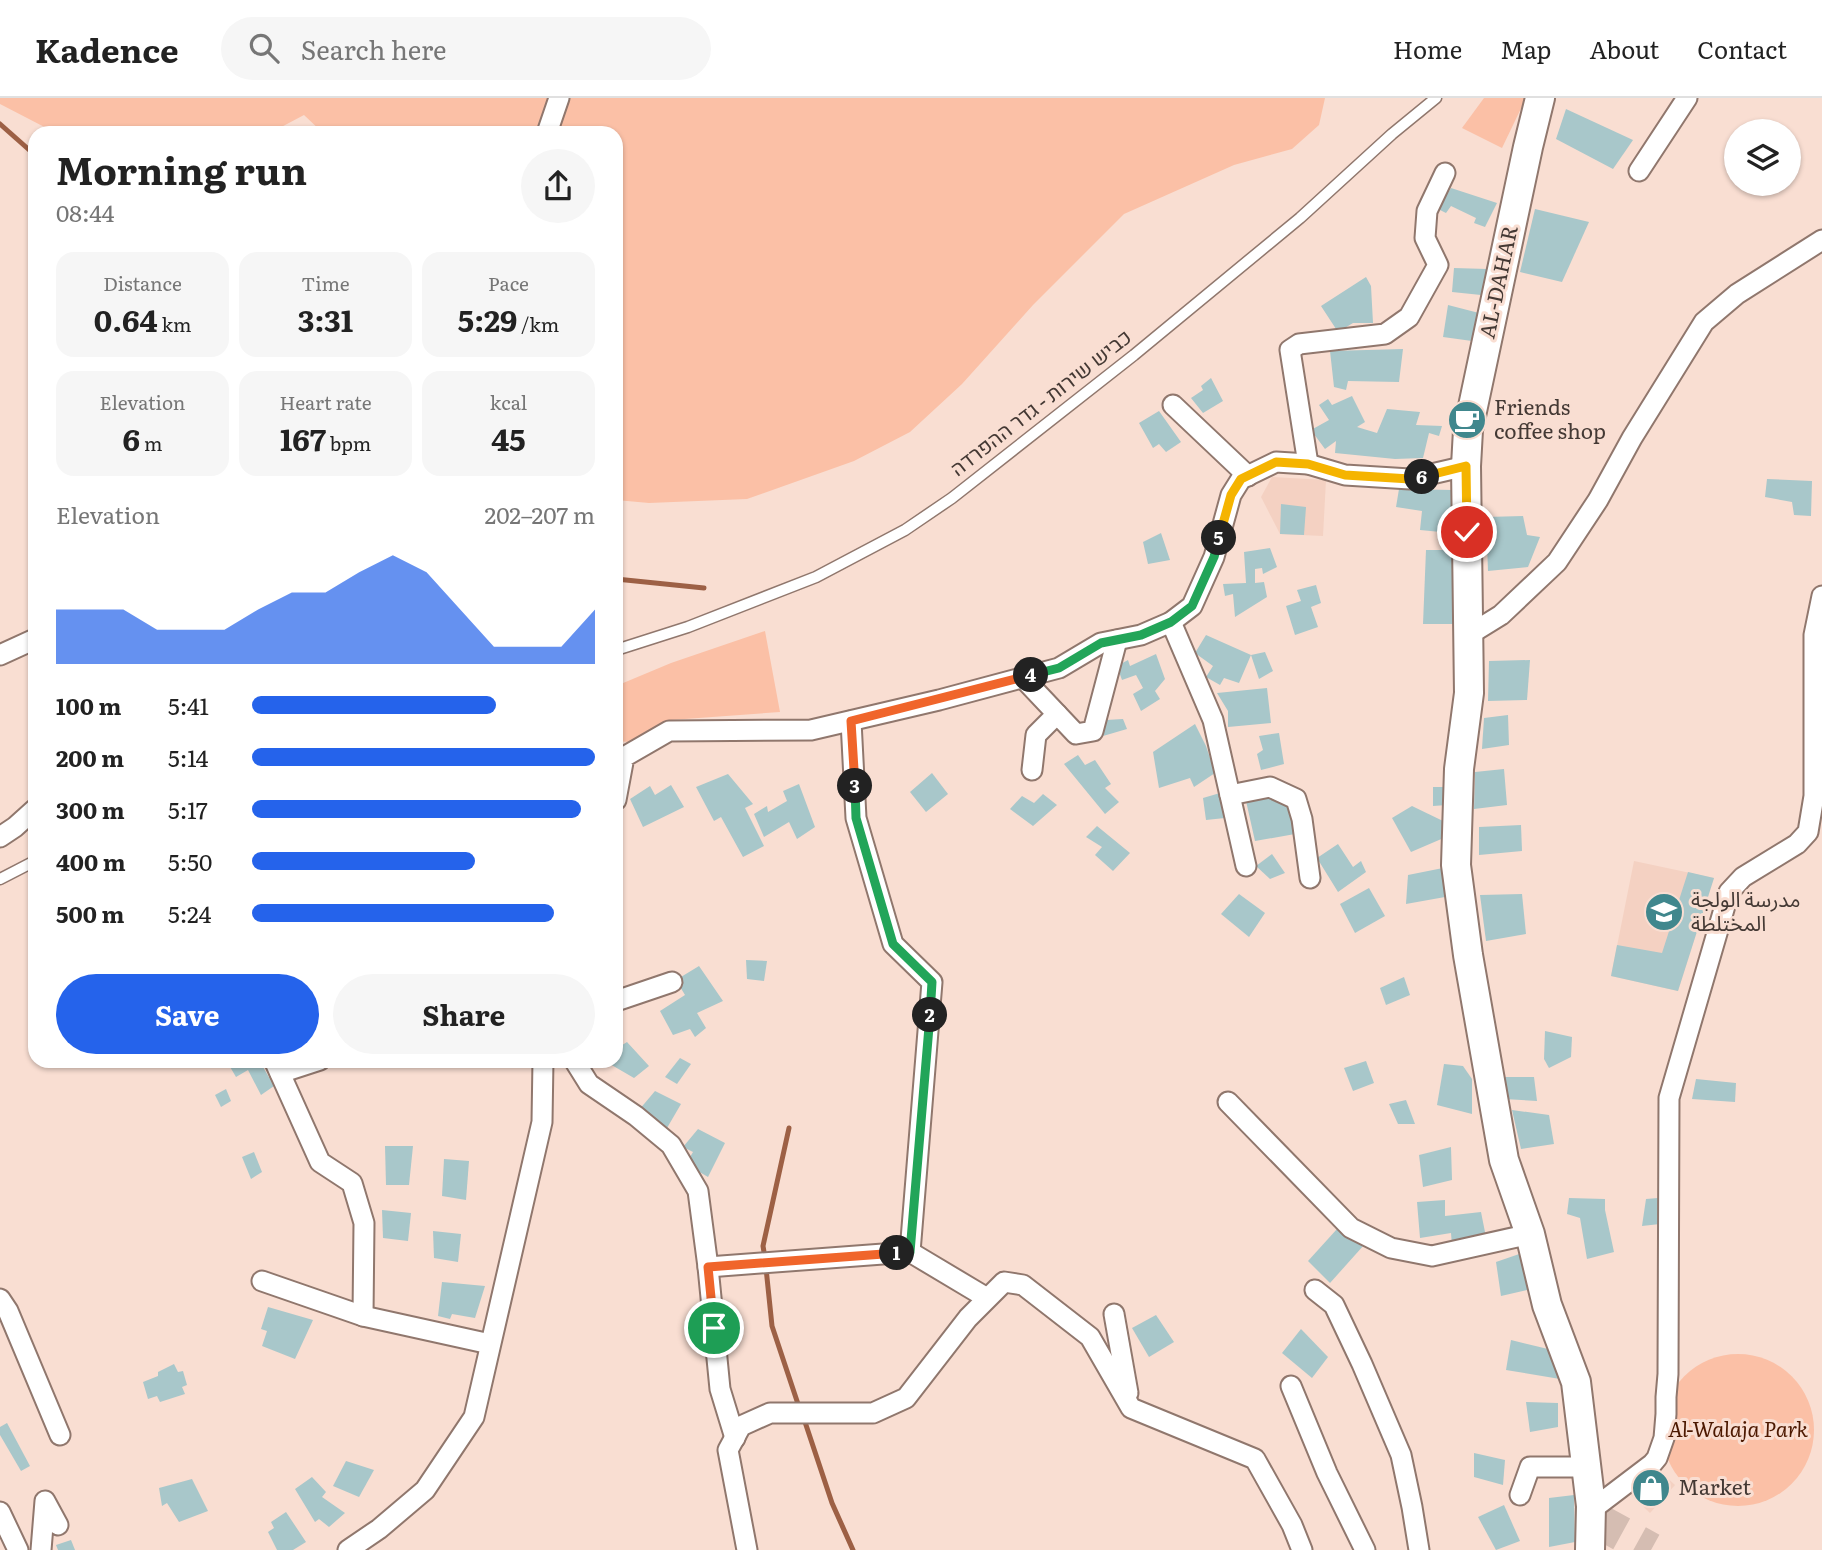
<!DOCTYPE html>
<html lang="en">
<head>
<meta charset="utf-8">
<style>
	:root { --surface:#fff; --page:#f6f6f6; --text:#222; --muted:#767676; --line:#e0e0e0; --accent:#2563eb }
	body { margin:0; font-family:Literata,"Noto Sans Arabic",Heebo,serif; background:var(--page); color:var(--text); height:100vh; display:flex; flex-direction:column; font-size:26px; white-space:nowrap }
	* { box-sizing:border-box; margin:0 }
	p { font-size:23px; color:var(--muted) }
	.icon { flex:none; width:38px; height:38px; fill:none; stroke:currentColor; stroke-width:2; stroke-linecap:round; stroke-linejoin:round }
	.map { position:relative; flex:1; overflow:hidden }
	.sheet { position:absolute; left:28px; top:28px; width:595px; height:942px; display:flex; flex-direction:column; background:var(--surface); border-radius:21px; box-shadow:0 2px 5px #0004 }
	.sheet>* { flex:none }
	.fabs { position:absolute; left:1724px; top:21px; display:grid; gap:14px }
	.fabs a { display:grid; place-items:center; width:77px; height:77px; border-radius:50%; background:var(--surface); box-shadow:0 2px 5px #0004; font-size:35px }
	.pin { position:absolute; display:grid; place-items:center; width:60px; height:60px; color:#fff; margin:-30px; border:4px solid #fff; border-radius:50%; box-shadow:0 2px 7px #0007 }
	.km { position:absolute; width:35px; height:35px; margin:-18px; border-radius:50%; background:#222; color:#fff; font-size:19px; line-height:35px; text-align:center }
	.round { display:grid; place-items:center; flex:none; width:74px; height:74px; border-radius:37px; background:var(--page) }
	.head { display:flex; align-items:center; justify-content:space-between; height:119px; padding:0 28px }
	h1 { font-size:38px; font-weight:700; line-height:52px }
	.figures { display:grid; grid-template-columns:repeat(3,1fr); gap:10px; height:119px; padding:7px 28px }
	.figures div { display:grid; align-content:center; border-radius:18px; background:var(--page); text-align:center }
	.figures b { font-size:30px; font-weight:700 }
	.figures small { font-size:19px; font-weight:400 }
	.figures p { font-size:19px }
	.chart { height:196px; padding:14px 28px }
	.chart p { display:flex; justify-content:space-between }
	.chart svg { width:100%; height:126px; margin-top:7px; fill:var(--accent); opacity:.7 }
	.primary-button { display:flex; gap:14px; margin-top:auto; padding:14px 28px }
	.primary-button a { flex:1; height:80px; border-radius:42px; background:var(--accent); color:#fff; font-size:28px; font-weight:700; line-height:80px; text-align:center }
	.primary-button a+a { background:var(--page); color:var(--text) }
	ul { padding:0 28px; list-style:none; font-size:23px }
	li { display:grid; grid-template-columns:112px 84px 1fr; align-items:center; height:52px }
	li i { height:18px; border-radius:9px; background:var(--accent) }
	header { display:flex; align-items:center; gap:42px; box-sizing:border-box; height:98px; padding:0 35px; background:var(--surface); border-bottom:2px solid var(--line) }
	header strong { font-size:33px }
	nav { display:flex; gap:38px; margin-inline-start:auto; font-size:24px }
	.search { width:490px; height:63px; background:var(--page); display:flex; align-items:center; gap:18px; box-sizing:border-box; padding:0 24px; border-radius:38px; color:var(--muted); font-size:26px }
	.map>svg:first-child { display:block }
	.built { fill:#f4d1c2 }
	.green { fill:#fbc0a6 }
	.lines { fill:none; stroke-linecap:round; stroke-linejoin:round }
	.stream { stroke:#9d6045; stroke-width:5 }
	.building { fill:#a8c7ca }
	.highway-tunnel { stroke:#d5bdb2; stroke-width:35; stroke-dasharray:35 18; stroke-linecap:butt }
	.lane-casing { stroke:#90776d; stroke-width:13 }
	.street-casing { stroke:#90776d; stroke-width:23 }
	.secondary-casing { stroke:#90776d; stroke-width:32 }
	.lane { stroke:#fff; stroke-width:10 }
	.street { stroke:#fff; stroke-width:19 }
	.secondary { stroke:#fff; stroke-width:28 }
	.split-1-casing { stroke:#fff; stroke-width:14 }
	.split-2-casing { stroke:#fff; stroke-width:14 }
	.split-3-casing { stroke:#fff; stroke-width:14 }
	.split-4-casing { stroke:#fff; stroke-width:14 }
	.split-5-casing { stroke:#fff; stroke-width:14 }
	.split-6-casing { stroke:#fff; stroke-width:14 }
	.split-7-casing { stroke:#fff; stroke-width:14 }
	.split-1 { stroke:#f0652b; stroke-width:9 }
	.split-2 { stroke:#22a559; stroke-width:9 }
	.split-3 { stroke:#22a559; stroke-width:9 }
	.split-4 { stroke:#f0652b; stroke-width:9 }
	.split-5 { stroke:#22a559; stroke-width:9 }
	.split-6 { stroke:#f5b400; stroke-width:9 }
	.split-7 { stroke:#f5b400; stroke-width:9 }
	.labels { text-anchor:middle; stroke-width:6; stroke-linejoin:round; paint-order:stroke }
	.street-label { font-size:21px; fill:#443934; stroke:#f9ded2 }
	.poi-label { font-size:21px; fill:#443934; stroke:#f9ded2; text-anchor:start }
	.park-label { font-size:21px; font-style:italic; fill:#4c1800; stroke:#f9ded2 }
</style>
</head>
<body>
<header>
<strong>Kadence</strong>
<div class="search"><svg class="icon" aria-label="search" viewBox="0 0 24 24"><circle cx="10" cy="10" r="6"/><path d="M15 15l6 6"/></svg>Search here</div>
<nav><a>Home</a><a>Map</a><a>About</a><a>Contact</a></nav>
</header>
<div class="map">
<svg width="1822" height="1452" viewBox="0 0 1822 1452">
	<rect width="100%" height="100%" fill="#f9ded2"/>
	<g class="built">
		<polygon points="1272,379 1326,382 1323,438 1280,436 1261,399"/>
		<polygon points="1634,763 1714,780 1678,893 1611,878"/>
		<polygon points="1652,1366 1675,1387 1650,1415 1627,1393"/>
	</g>
	<g class="green">
		<polygon points="0,0 1325,0 1319,27 1292,51 1234,67 1124,116 1033,207 962,286 910,334 854,363 747,401 649,405 616,402 616,35 323,35 304,17 270,35 56,35 0,6"/>
		<polygon points="1484,0 1526,0 1502,50 1462,30"/>
		<polygon points="765,533 780,614 671,622 629,644 616,643 616,588 671,565"/>
		<circle cx="1738" cy="1332" r="76"/>
	</g>
	<g class="lines">
		<g class="stream">
			<polyline points="0,26 35,57"/>
			<polyline points="616,481 704,490"/>
			<polyline points="765,1160 763,1148 789,1030"/>
			<polyline points="766,1170 772,1228 799,1309"/>
			<polyline points="803,1318 832,1405 853,1452"/>
		</g>
	</g>
	<g class="building">
		<polygon points="1566,11 1633,42 1613,71 1556,41"/>
		<polygon points="1451,90 1497,105 1485,129 1474,125 1476,120 1451,108 1446,115 1438,111"/>
		<polygon points="1535,111 1589,124 1562,184 1520,174"/>
		<polygon points="1454,170 1487,171 1481,197 1452,194"/>
		<polygon points="1366,179 1371,188 1373,225 1353,225 1338,234 1321,208"/>
		<polygon points="1448,207 1479,215 1472,243 1443,239"/>
		<polygon points="1403,251 1399,284 1348,283 1346,292 1334,289 1330,253"/>
		<polygon points="1211,280 1223,303 1203,315 1191,300 1203,292 1201,288"/>
		<polygon points="1352,298 1365,324 1357,329 1377,335 1387,311 1420,314 1416,327 1442,328 1439,338 1429,335 1423,360 1395,361 1335,355 1336,343 1325,351 1311,332 1329,322 1319,307 1328,301 1332,307"/>
		<polygon points="1159,313 1181,344 1166,354 1159,346 1153,350 1139,325"/>
		<polygon points="1767,381 1812,383 1811,418 1794,417 1792,404 1765,399"/>
		<polygon points="1399,391 1453,392 1451,435 1420,432 1422,413 1396,409"/>
		<polygon points="1281,406 1306,409 1304,437 1280,436"/>
		<polygon points="1523,418 1527,437 1540,439 1528,469 1488,473 1486,419"/>
		<polygon points="1161,435 1170,462 1148,466 1143,444"/>
		<polygon points="1270,450 1277,469 1263,476 1262,470 1255,471 1255,485 1264,484 1267,499 1235,519 1233,496 1225,498 1223,486 1246,485 1244,454"/>
		<polygon points="1426,452 1456,452 1453,526 1423,526"/>
		<polygon points="1316,487 1321,505 1311,509 1318,529 1295,537 1286,508 1301,503 1297,492"/>
		<polygon points="1206,537 1251,557 1239,585 1224,580 1220,587 1206,579 1213,568 1195,555"/>
		<polygon points="1265,554 1273,573 1259,581 1251,557"/>
		<polygon points="1156,556 1165,581 1155,593 1160,601 1141,613 1133,596 1143,590 1136,577 1122,582 1117,568 1128,562 1130,568"/>
		<polygon points="1530,562 1527,602 1488,603 1489,563"/>
		<polygon points="1267,590 1271,625 1228,629 1228,613 1217,595"/>
		<polygon points="1508,617 1509,647 1482,651 1484,620"/>
		<polygon points="1123,621 1127,631 1103,638 1106,622"/>
		<polygon points="1195,626 1206,648 1215,675 1194,689 1190,680 1159,690 1153,654"/>
		<polygon points="1279,635 1284,666 1261,672 1257,656 1263,652 1259,638"/>
		<polygon points="1078,657 1085,667 1095,662 1111,686 1105,690 1119,704 1105,716 1064,666"/>
		<polygon points="1504,671 1507,707 1474,711 1475,674"/>
		<polygon points="932,675 948,696 926,714 910,694"/>
		<polygon points="728,676 753,706 745,710 764,748 743,759 721,719 714,723 696,689"/>
		<polygon points="799,686 815,729 797,741 789,724 764,739 754,716 767,708 768,714 787,703 783,693"/>
		<polygon points="671,687 684,709 643,729 630,701 650,688 655,697"/>
		<polygon points="1433,689 1448,689 1447,707 1433,708"/>
		<polygon points="1220,695 1225,720 1206,722 1203,700"/>
		<polygon points="1043,696 1057,707 1033,728 1010,711 1022,698 1034,705"/>
		<polygon points="1271,696 1287,705 1295,736 1255,743 1246,703"/>
		<polygon points="1412,708 1443,723 1446,739 1411,754 1392,720"/>
		<polygon points="1521,727 1522,753 1479,757 1479,729"/>
		<polygon points="1097,728 1130,755 1113,773 1095,757 1102,749 1086,739"/>
		<polygon points="1338,746 1353,769 1361,763 1366,774 1338,794 1317,760"/>
		<polygon points="1272,756 1285,775 1270,781 1256,768"/>
		<polygon points="1443,770 1445,799 1406,806 1408,777"/>
		<polygon points="1688,774 1714,780 1678,893 1611,878 1617,847 1662,855"/>
		<polygon points="1369,790 1385,818 1355,835 1340,806"/>
		<polygon points="1239,796 1265,815 1249,839 1221,816"/>
		<polygon points="1522,796 1526,836 1486,843 1480,797"/>
		<polygon points="746,862 767,863 764,883 747,881"/>
		<polygon points="699,868 723,903 697,915 706,930 695,939 690,931 673,937 660,913 685,897 676,882"/>
		<polygon points="1404,879 1410,897 1386,907 1380,890"/>
		<polygon points="1545,933 1572,939 1571,959 1549,970 1544,961"/>
		<polygon points="627,944 649,968 634,980 603,962 616,962 616,951"/>
		<polygon points="680,960 691,966 677,986 665,979"/>
		<polygon points="226,962 259,962 274,988 261,997 248,972 236,979"/>
		<polygon points="1366,963 1374,985 1353,993 1344,970"/>
		<polygon points="1444,966 1463,968 1472,981 1472,1016 1437,1007"/>
		<polygon points="1505,979 1534,979 1537,1003 1504,1001"/>
		<polygon points="1696,981 1736,985 1735,1004 1692,1001"/>
		<polygon points="226,991 231,1003 221,1009 215,997"/>
		<polygon points="655,993 681,1006 667,1030 639,1012"/>
		<polygon points="1406,1002 1415,1026 1398,1026 1389,1006"/>
		<polygon points="1512,1012 1549,1017 1554,1046 1521,1051"/>
		<polygon points="698,1031 725,1045 708,1079 686,1066 693,1054 683,1049"/>
		<polygon points="385,1048 413,1048 409,1087 386,1087"/>
		<polygon points="1451,1049 1452,1082 1423,1089 1419,1057"/>
		<polygon points="254,1054 262,1074 251,1081 242,1059"/>
		<polygon points="444,1061 469,1063 466,1102 442,1098"/>
		<polygon points="1569,1100 1605,1101 1605,1112 1614,1154 1587,1161 1580,1120 1567,1116"/>
		<polygon points="1658,1100 1660,1126 1642,1128 1646,1101"/>
		<polygon points="1445,1102 1445,1118 1481,1114 1486,1139 1452,1148 1451,1135 1420,1140 1417,1104"/>
		<polygon points="382,1112 411,1115 408,1143 383,1140"/>
		<polygon points="1337,1131 1364,1147 1330,1185 1308,1163"/>
		<polygon points="433,1133 461,1136 458,1164 434,1160"/>
		<polygon points="1525,1154 1531,1191 1501,1198 1496,1164"/>
		<polygon points="442,1184 485,1188 475,1220 452,1216 450,1221 438,1218"/>
		<polygon points="268,1209 313,1222 295,1261 262,1248 267,1233 261,1231"/>
		<polygon points="1156,1217 1174,1244 1149,1259 1132,1230"/>
		<polygon points="1301,1231 1328,1259 1312,1280 1282,1255"/>
		<polygon points="1511,1242 1548,1251 1560,1281 1506,1272"/>
		<polygon points="174,1266 178,1274 183,1273 187,1287 182,1289 185,1296 160,1304 157,1298 148,1301 143,1284 158,1278 158,1274"/>
		<polygon points="1526,1304 1558,1305 1558,1329 1530,1334"/>
		<polygon points="7,1325 30,1368 21,1373 0,1337 0,1329"/>
		<polygon points="1474,1355 1505,1362 1503,1387 1474,1379"/>
		<polygon points="346,1363 374,1372 359,1399 333,1388"/>
		<polygon points="312,1379 326,1394 322,1399 345,1415 329,1429 319,1421 315,1424 295,1391"/>
		<polygon points="192,1381 208,1413 179,1424 167,1405 162,1408 159,1390"/>
		<polygon points="1574,1397 1575,1444 1549,1449 1549,1400"/>
		<polygon points="1504,1407 1520,1443 1496,1452 1478,1419"/>
		<polygon points="286,1414 306,1444 293,1452 277,1452 268,1434 274,1430 271,1424"/>
		<polygon points="71,1442 75,1452 58,1452 56,1447"/>
	</g>
	<g class="lines">
		<polyline class="highway-tunnel" points="1591,1419 1651,1452"/>
		<defs>
			<g id="lane">
				<polyline points="616,552 688,529 816,479 905,432 952,400 1134,257 1300,120 1392,36 1436,0"/>
				<polyline points="0,781 35,763"/>
			</g>
			<g id="street">
				<polyline points="547,35 559,0"/>
				<polyline points="1639,73 1687,0"/>
				<polyline points="1173,307 1248,378"/>
				<polyline points="1308,366 1290,252 1299,246 1385,236 1409,219 1438,167 1425,140 1427,113 1445,75"/>
				<polyline points="1171,524 1213,622 1246,768"/>
				<polyline points="1467,538 1501,517 1557,464 1598,402 1632,340 1704,224 1737,196 1822,142"/>
				<polyline points="0,557 35,541"/>
				<polyline points="1023,580 1076,636 1093,633 1117,542"/>
				<polyline points="851,623 856,720 893,846 932,884 910,1154"/>
				<polyline points="1032,672 1036,637 1057,616"/>
				<polyline points="1230,697 1270,689 1296,701 1302,721 1310,780"/>
				<polyline points="616,702 624,659 669,633 811,632 939,602 1059,570 1101,545 1141,537 1171,524 1192,508 1214,459 1231,397 1241,381 1276,364 1308,366 1345,377 1410,381 1466,368"/>
				<polyline points="0,739 15,729 35,711"/>
				<polyline points="616,903 672,884"/>
				<polyline points="274,962 320,1064 352,1085 364,1125 363,1218"/>
				<polyline points="574,962 589,986 636,1018 671,1047 698,1093 708,1169 720,1291 735,1340"/>
				<polyline points="280,975 320,962"/>
				<polyline points="1228,1004 1351,1130 1391,1150 1432,1158 1530,1136"/>
				<polyline points="708,1169 910,1154 987,1200"/>
				<polyline points="262,1183 363,1218 490,1246"/>
				<polyline points="1315,1192 1334,1207 1362,1266 1401,1357 1412,1409 1419,1452"/>
				<polyline points="0,1201 8,1213 60,1337"/>
				<polyline points="1114,1216 1128,1295"/>
				<polyline points="1291,1288 1327,1375 1365,1452"/>
				<polyline points="1520,1397 1530,1369 1586,1369"/>
				<polyline points="1591,1408 1598,1407 1652,1366 1657,1360 1664,1340 1666,1316 1666,1299 1668,1276 1669,1000 1729,794 1743,779 1797,746 1808,734 1814,698 1814,537 1822,498"/>
				<polyline points="0,1414 18,1452"/>
				<polyline points="41,1452 45,1403 58,1427"/>
				<polyline points="348,1452 379,1431 425,1392 474,1319 542,1024 543,962"/>
				<polyline points="747,1452 728,1352 741,1328 770,1315 873,1315 906,1300 968,1220 1004,1184 1023,1187 1090,1239 1131,1310 1255,1361 1292,1427 1302,1452"/>
			</g>
			<polyline id="secondary" points="1540,0 1528,49 1468,332 1466,368 1469,595 1459,671 1456,767 1468,857 1504,1062 1530,1136 1547,1207 1576,1284 1591,1408 1590,1452"/>
		</defs>
		<use href="#lane" class="lane-casing"/>
		<use href="#street" class="street-casing"/>
		<use href="#secondary" class="secondary-casing"/>
		<use href="#lane" class="lane"/>
		<use href="#street" class="street"/>
		<use href="#secondary" class="secondary"/>
	</g>
	<g class="lines">
		<defs>
			<polyline id="split-1" points="714,1230 708,1169 897,1155"/>
			<polyline id="split-2" points="897,1155 910,1154 930,917"/>
			<polyline id="split-3" points="855,688 856,720 893,846 932,884 930,917"/>
			<polyline id="split-4" points="855,688 851,623 1031,577"/>
			<polyline id="split-5" points="1031,577 1059,570 1101,545 1141,537 1171,524 1192,508 1214,459 1219,440"/>
			<polyline id="split-6" points="1219,440 1231,397 1241,381 1276,364 1308,366 1345,377 1410,381 1422,379"/>
			<polyline id="split-7" points="1422,379 1466,368 1467,434"/>
		</defs>
		<use href="#split-1" class="split-1-casing"/>
		<use href="#split-2" class="split-2-casing"/>
		<use href="#split-3" class="split-3-casing"/>
		<use href="#split-4" class="split-4-casing"/>
		<use href="#split-5" class="split-5-casing"/>
		<use href="#split-6" class="split-6-casing"/>
		<use href="#split-7" class="split-7-casing"/>
		<use href="#split-1" class="split-1"/>
		<use href="#split-2" class="split-2"/>
		<use href="#split-3" class="split-3"/>
		<use href="#split-4" class="split-4"/>
		<use href="#split-5" class="split-5"/>
		<use href="#split-6" class="split-6"/>
		<use href="#split-7" class="split-7"/>
	</g>
	<defs>
		<symbol id="cafe-disc" viewBox="-11 -11 22 22"><circle r="9.5" fill="#40878d" stroke="#f9ded2"/><path d="M-5.5-4.5H6V0H3Q3 3.5 0 3.5H-2.5Q-5.5 3.5-5.5 0ZM3-3.2v2h1.7v-2ZM-6 4.5H4V6H-6Z" fill="#fff"/></symbol>
		<symbol id="school-disc" viewBox="-11 -11 22 22"><circle r="9.5" fill="#40878d" stroke="#f9ded2"/><path d="M0-5L7-2L0 1L-7-2ZM-4 1L0 2.5L4 1V4Q0 6-4 4Z" fill="#fff"/></symbol>
		<symbol id="shop-disc" viewBox="-11 -11 22 22"><circle r="9.5" fill="#40878d" stroke="#f9ded2"/><path d="M-5-2.5h2.3a2.7 3.5 0 0 1 5.4 0H5L5.5 6h-11ZM-1.5-2.5h3a1.5 2.3 0 0 0-3 0Z" fill="#fff"/></symbol>
	</defs>
	<g fill-rule="evenodd">
		<use href="#cafe-disc" x="1445" y="300" width="44" height="44"/>
		<use href="#school-disc" x="1642" y="792" width="44" height="44"/>
		<use href="#shop-disc" x="1629" y="1368" width="44" height="44"/>
	</g>
	<g class="labels">
		<g class="street-label">
			<text transform="translate(1499 184) rotate(-78)" y="7">AL-DAHAR</text>
			<text transform="translate(1041 305) rotate(-38)" y="7">כביש שירות - גדר ההפרדה</text>
		</g>
		<g class="poi-label">
			<text x="1494" y="317">Friends<tspan x="1494" dy="24">coffee shop</tspan></text>
			<text x="1691" y="809">مدرسة الولجة<tspan x="1691" dy="24">المختلطة</tspan></text>
			<text x="1678" y="1397">Market</text>
		</g>
		<g class="park-label">
			<text x="1738" y="1339">Al-Walaja Park</text>
		</g>
	</g>
</svg>
<div class="fabs">
<a><svg class="icon" aria-label="layers" viewBox="0 0 24 24"><path d="M12 4l9 5-9 5-9-5zM3 14l9 5 9-5"/></svg></a>
</div>
<div class="pin" style="left:714px;top:1230px;background:#1e9e55"><svg class="icon" aria-label="arrive" viewBox="0 0 24 24"><path d="M6 21V4h12l-3 4 3 4H6"/></svg></div>
<div class="pin" style="left:1467px;top:434px;background:#d93025"><svg class="icon" aria-label="check" viewBox="0 0 24 24"><path d="M5 12l5 5 9-10"/></svg></div>
<b class="km" style="left:897px;top:1155px">1</b>
<b class="km" style="left:930px;top:917px">2</b>
<b class="km" style="left:855px;top:688px">3</b>
<b class="km" style="left:1031px;top:577px">4</b>
<b class="km" style="left:1219px;top:440px">5</b>
<b class="km" style="left:1422px;top:379px">6</b>
<section class="sheet">
<div class="head"><div><h1>Morning run</h1><p>08:44</p></div><a class="round"><svg class="icon" aria-label="share" viewBox="0 0 24 24"><path d="M12 15V3M7 8l5-5 5 5M5 13v7h14v-7"/></svg></a></div>
<div class="figures">
<div><p>Distance</p><b>0.64<small> km</small></b></div>
<div><p>Time</p><b>3:31</b></div>
<div><p>Pace</p><b>5:29<small> /km</small></b></div>
</div>
<div class="figures">
<div><p>Elevation</p><b>6<small> m</small></b></div>
<div><p>Heart rate</p><b>167<small> bpm</small></b></div>
<div><p>kcal</p><b>45</b></div>
</div>
<div class="chart"><p><span>Elevation</span>202–207 m</p>
<svg viewBox="0 0 160 44" preserveAspectRatio="none"><path d="M0 44V25L10 25L20 25L30 32L40 32L50 32L60 25L70 19L80 19L90 12L100 6L110 12L120 25L130 38L140 38L150 38L160 25V44z"/></svg>
</div>
<ul>
<li><b>100 m</b>5:41<i style="width:71%"></i></li>
<li><b>200 m</b>5:14<i style="width:100%"></i></li>
<li><b>300 m</b>5:17<i style="width:96%"></i></li>
<li><b>400 m</b>5:50<i style="width:65%"></i></li>
<li><b>500 m</b>5:24<i style="width:88%"></i></li>
</ul>
<div class="primary-button"><a>Save</a><a>Share</a></div>
</section>
</div>
</body>
</html>
